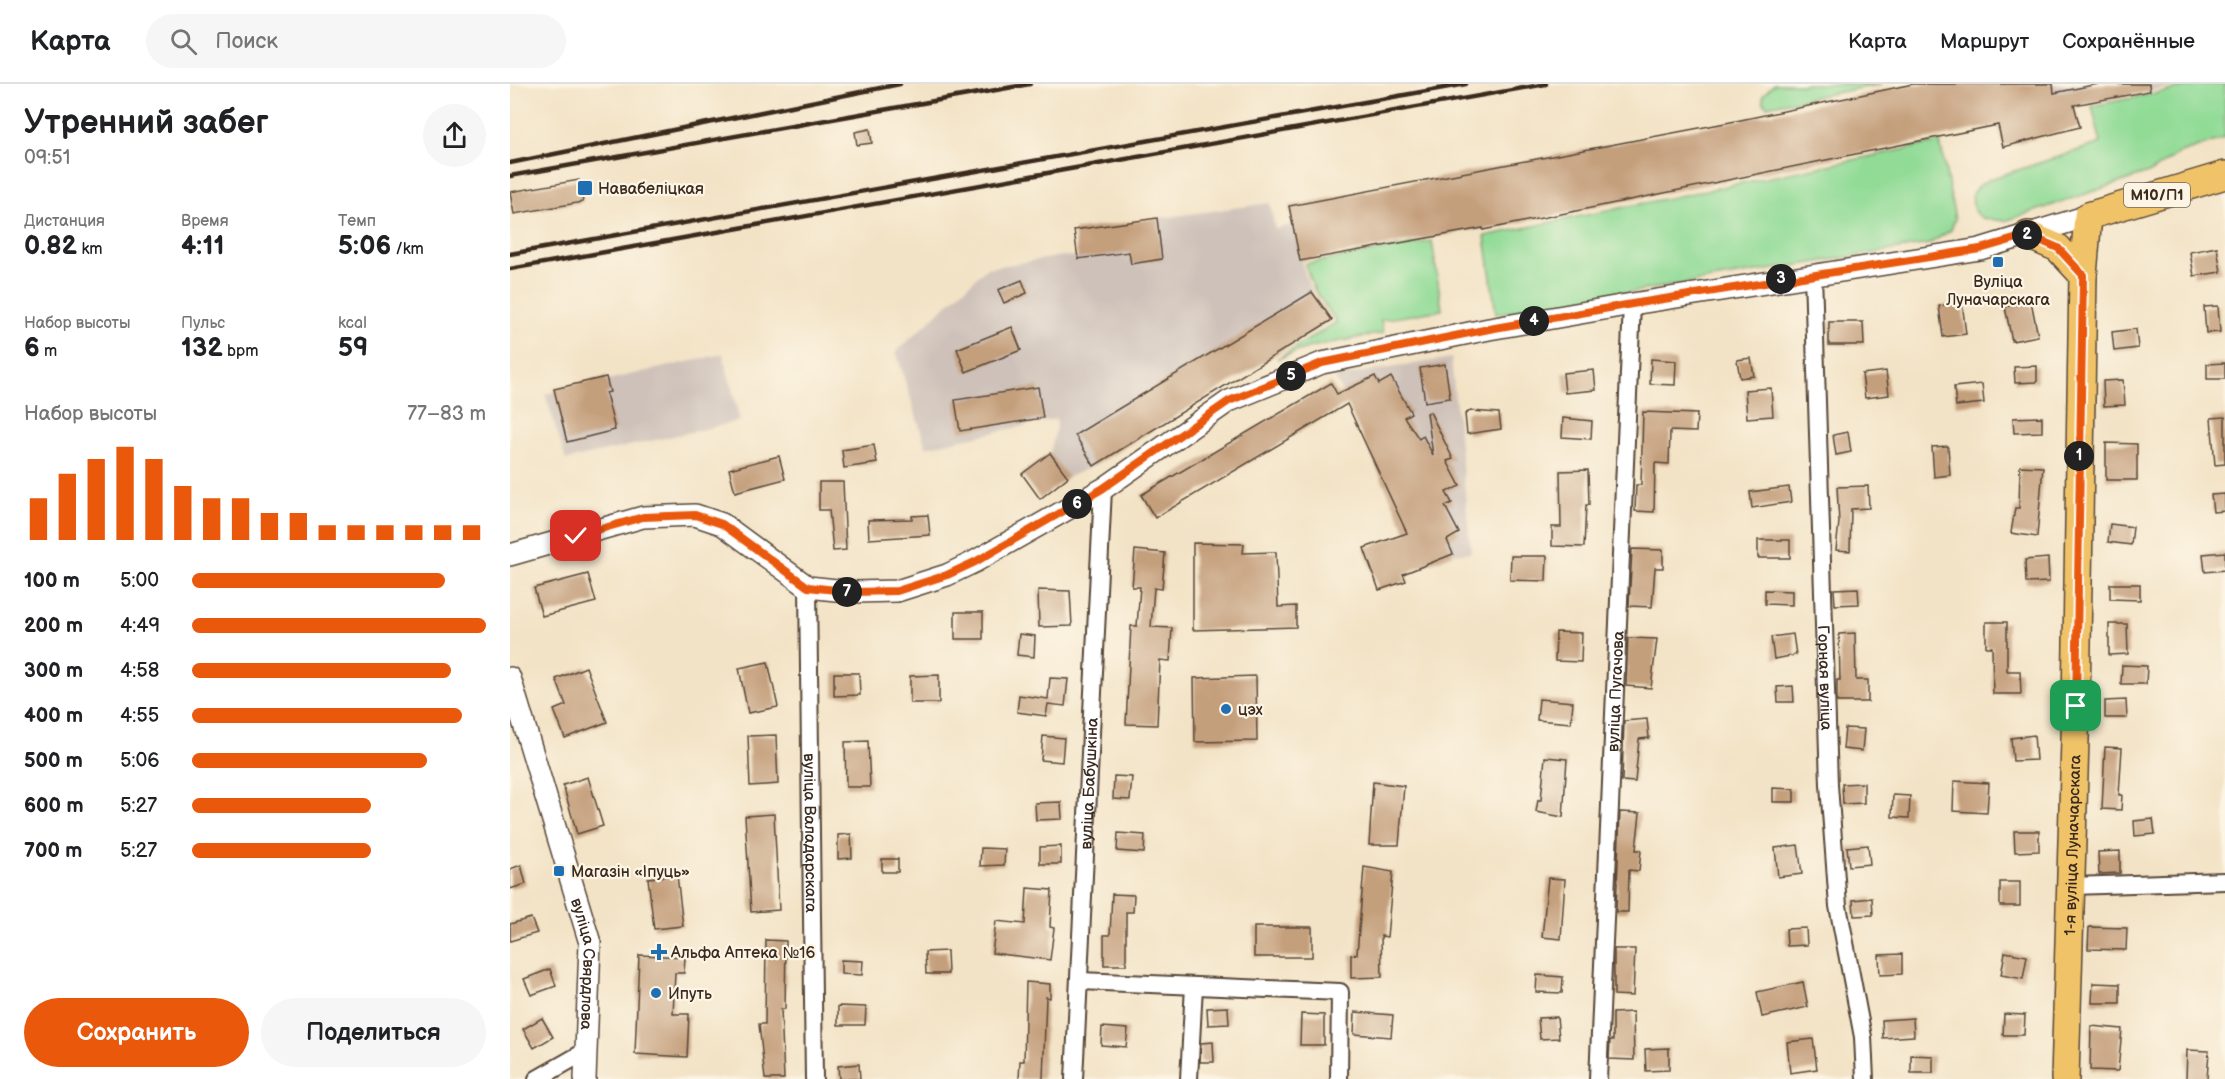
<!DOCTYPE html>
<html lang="ru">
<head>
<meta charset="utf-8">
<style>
	:root { --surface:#fff; --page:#f6f6f6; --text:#202124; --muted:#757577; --line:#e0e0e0; --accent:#ea580c }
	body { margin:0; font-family:"Balsamiq Sans",sans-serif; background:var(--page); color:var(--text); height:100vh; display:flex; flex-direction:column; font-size:22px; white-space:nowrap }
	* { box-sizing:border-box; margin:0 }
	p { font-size:20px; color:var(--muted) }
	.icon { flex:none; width:33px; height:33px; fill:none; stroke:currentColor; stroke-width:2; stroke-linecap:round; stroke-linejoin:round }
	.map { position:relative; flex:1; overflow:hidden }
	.side { display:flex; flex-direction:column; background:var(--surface); width:510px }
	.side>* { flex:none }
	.pin { position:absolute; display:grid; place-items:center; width:51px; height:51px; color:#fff; margin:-26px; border-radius:12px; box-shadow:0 3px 9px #0006 }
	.km { position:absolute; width:30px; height:30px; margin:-15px; border-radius:50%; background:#222; color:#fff; font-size:16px; line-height:30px; text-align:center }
	.round { display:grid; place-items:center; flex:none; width:63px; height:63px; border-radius:32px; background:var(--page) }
	.headline { display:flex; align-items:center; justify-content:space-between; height:102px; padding:0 24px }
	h1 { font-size:33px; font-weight:800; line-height:45px }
	.metrics { display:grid; grid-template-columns:repeat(3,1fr); gap:9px; height:102px; padding:6px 24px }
	.metrics div { display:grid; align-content:center }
	.metrics b { font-size:26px; font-weight:800 }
	.metrics small { font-size:16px; font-weight:400 }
	.metrics p { font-size:16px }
	.chart { height:168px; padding:12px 24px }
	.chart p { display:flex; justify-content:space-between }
	.chart svg { width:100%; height:108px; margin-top:6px; stroke:var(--accent); stroke-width:6 }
	.cta { display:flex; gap:12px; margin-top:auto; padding:12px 24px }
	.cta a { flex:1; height:69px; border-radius:36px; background:var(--accent); color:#fff; font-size:24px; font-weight:800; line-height:69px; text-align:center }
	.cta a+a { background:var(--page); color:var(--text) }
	ul { padding:0 24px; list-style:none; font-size:20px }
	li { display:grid; grid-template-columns:96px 72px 1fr; align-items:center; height:45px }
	li i { height:15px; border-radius:8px; background:var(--accent) }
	header { display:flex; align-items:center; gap:36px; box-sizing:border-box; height:84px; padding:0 30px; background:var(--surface); border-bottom:2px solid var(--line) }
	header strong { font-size:28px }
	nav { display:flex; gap:33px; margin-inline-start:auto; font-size:21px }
	.search { width:420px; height:54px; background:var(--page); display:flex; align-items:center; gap:15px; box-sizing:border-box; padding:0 21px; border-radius:33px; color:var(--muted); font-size:22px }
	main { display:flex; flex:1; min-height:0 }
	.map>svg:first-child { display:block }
	.industrial { fill:#cec1b9 }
	.green { fill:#92db97; stroke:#66825a; stroke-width:1.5 }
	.building { fill:#c49f7c }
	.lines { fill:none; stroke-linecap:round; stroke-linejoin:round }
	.minor-casing { stroke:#574637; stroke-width:20 }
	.tertiary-casing { stroke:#574637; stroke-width:24 }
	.primary-casing { stroke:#574637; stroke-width:30 }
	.minor { stroke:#fff; stroke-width:16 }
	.tertiary { stroke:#fff; stroke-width:21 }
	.primary { stroke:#f1c369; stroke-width:27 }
	.rail { stroke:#3b2a1e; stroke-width:4.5 }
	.route-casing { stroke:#fff; stroke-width:12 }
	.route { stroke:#ea580c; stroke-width:8 }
	.poi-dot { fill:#1f6fb2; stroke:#fcf5e5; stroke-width:2 }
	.labels { text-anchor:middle; stroke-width:4.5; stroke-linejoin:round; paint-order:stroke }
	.shield { fill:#fcf5e5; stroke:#75675a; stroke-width:1.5 }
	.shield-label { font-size:15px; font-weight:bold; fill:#3b2a1e }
	.poi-label { font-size:16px; fill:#3b2a1e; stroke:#fcf5e5; text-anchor:start }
	.street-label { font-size:16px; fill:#3b2a1e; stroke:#fcf5e5 }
</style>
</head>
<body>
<header>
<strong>Карта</strong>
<div class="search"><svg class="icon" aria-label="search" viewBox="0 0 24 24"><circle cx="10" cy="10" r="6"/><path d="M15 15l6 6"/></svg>Поиск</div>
<nav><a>Карта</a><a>Маршрут</a><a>Сохранённые</a></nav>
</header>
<main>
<section class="side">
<div class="headline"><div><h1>Утренний забег</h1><p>09:51</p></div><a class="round"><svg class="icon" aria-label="share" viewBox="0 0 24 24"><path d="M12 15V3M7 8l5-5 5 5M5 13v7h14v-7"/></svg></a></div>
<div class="metrics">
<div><p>Дистанция</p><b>0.82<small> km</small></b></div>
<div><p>Время</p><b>4:11</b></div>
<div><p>Темп</p><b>5:06<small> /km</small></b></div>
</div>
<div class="metrics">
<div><p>Набор высоты</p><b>6<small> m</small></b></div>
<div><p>Пульс</p><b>132<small> bpm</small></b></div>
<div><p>kcal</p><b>59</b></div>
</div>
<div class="chart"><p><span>Набор высоты</span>77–83 m</p>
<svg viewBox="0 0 160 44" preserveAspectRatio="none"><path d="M5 44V27M15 44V17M25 44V11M35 44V6M45 44V11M55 44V22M65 44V27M75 44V27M85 44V33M95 44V33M105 44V38M115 44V38M125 44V38M135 44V38M145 44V38M155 44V38"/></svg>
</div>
<ul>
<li><b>100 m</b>5:00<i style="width:86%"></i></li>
<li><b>200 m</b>4:49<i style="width:100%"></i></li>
<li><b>300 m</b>4:58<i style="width:88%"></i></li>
<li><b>400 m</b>4:55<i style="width:92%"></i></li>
<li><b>500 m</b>5:06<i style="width:80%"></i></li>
<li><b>600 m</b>5:27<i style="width:61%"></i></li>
<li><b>700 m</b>5:27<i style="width:61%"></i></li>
</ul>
<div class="cta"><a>Сохранить</a><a>Поделиться</a></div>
</section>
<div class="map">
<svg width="1715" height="995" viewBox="0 0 1715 995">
	<rect width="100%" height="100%" fill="#fcf5e5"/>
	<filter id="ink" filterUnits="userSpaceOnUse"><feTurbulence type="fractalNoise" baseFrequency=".0167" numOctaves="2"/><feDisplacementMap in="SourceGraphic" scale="12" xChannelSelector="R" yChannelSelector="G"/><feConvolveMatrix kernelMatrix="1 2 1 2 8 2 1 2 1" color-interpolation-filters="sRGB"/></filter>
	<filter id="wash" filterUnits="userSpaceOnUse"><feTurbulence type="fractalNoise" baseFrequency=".008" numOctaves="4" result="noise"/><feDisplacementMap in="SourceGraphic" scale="24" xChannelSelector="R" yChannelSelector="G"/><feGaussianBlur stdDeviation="1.35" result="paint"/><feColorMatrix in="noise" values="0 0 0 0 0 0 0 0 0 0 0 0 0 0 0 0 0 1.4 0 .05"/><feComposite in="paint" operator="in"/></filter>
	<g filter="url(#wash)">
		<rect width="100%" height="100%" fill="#f3e3c6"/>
		<g class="industrial">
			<polygon points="1403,0 1675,0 973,146 958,147 791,177 802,208 822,236 584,382 558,393 530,415 512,390 540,369 547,341 546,335 416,363 386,268 477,184 553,172 567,173 564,146 760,119 765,145 783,141 779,122 1226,37"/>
			<polygon points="213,270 230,337 56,376 35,310"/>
			<polygon points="941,274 961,468 943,470 912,483 825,293"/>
		</g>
		<g class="green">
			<polygon points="1264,0 1372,0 1257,22 1253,18 1253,11"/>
			<polygon points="1683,0 1715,0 1715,54 1668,70 1641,88 1495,137 1472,134 1464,127 1462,110 1468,102 1480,95 1591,59 1582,22 1683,2"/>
			<polygon points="1430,58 1445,135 1441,146 1419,160 986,230 975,152"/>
			<polygon points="922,157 932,226 871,236 873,249 800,263 767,275 827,238 805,207 795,180"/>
		</g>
		<g id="blocks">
			<g class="building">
				<polygon points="1403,0 1543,0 1544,9 1588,0 1639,0 1640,7 1564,21 1570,43 1493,63 1488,41 973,146 973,144 790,177 779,122 1226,37"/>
				<polygon points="360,45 362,59 347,61 345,48"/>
				<polygon points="69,96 73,118 4,130 0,108"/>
				<polygon points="647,134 652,175 621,180 619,168 568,175 564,146"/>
				<polygon points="1707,163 1711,188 1684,192 1680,168"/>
				<polygon points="512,196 517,209 494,219 488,206"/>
				<polygon points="802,208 822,236 584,382 565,351"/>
				<polygon points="1521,217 1528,252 1502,257 1495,223"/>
				<polygon points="1452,218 1456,250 1433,253 1429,222"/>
				<polygon points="1708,222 1710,248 1696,249 1694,223"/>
				<polygon points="1319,238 1353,238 1354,261 1319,261"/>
				<polygon points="502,243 511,266 456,288 447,265"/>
				<polygon points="1626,245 1628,264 1604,267 1602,248"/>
				<polygon points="1241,274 1244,292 1230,294 1227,276"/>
				<polygon points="1141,275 1166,277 1165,301 1140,300"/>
				<polygon points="1715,279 1715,295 1697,295 1697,280"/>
				<polygon points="935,280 940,314 915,318 910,284"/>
				<polygon points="1527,282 1527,298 1505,299 1504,283"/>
				<polygon points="1084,286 1086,306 1055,309 1053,289"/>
				<polygon points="1376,287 1379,311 1355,314 1352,290"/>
				<polygon points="865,292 869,300 881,293 901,329 894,333 909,355 913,352 923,371 917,329 920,328 943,375 937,377 950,402 936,408 942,419 935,422 949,449 937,456 943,470 893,490 896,497 869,506 854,464 897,449 837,320 645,434 631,411 821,299 827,310"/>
				<polygon points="96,293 100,308 96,309 105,346 57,358 44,305"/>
				<polygon points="1613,296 1615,321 1594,322 1593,297"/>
				<polygon points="1472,300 1474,319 1446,322 1444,303"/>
				<polygon points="528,303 533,334 450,347 445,316"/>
				<polygon points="1261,304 1263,332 1237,334 1235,306"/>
				<polygon points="960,327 989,329 991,345 957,350 955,330"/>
				<polygon points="1133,328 1187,330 1186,348 1160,347 1159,380 1145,379 1144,428 1125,427 1126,401 1131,401"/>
				<polygon points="1532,333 1532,348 1504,349 1503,334"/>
				<polygon points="1715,333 1715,380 1705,381 1701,334"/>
				<polygon points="1053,334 1082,337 1081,355 1052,353"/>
				<polygon points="1338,348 1341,368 1326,371 1323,351"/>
				<polygon points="1596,359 1627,360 1627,396 1596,396"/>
				<polygon points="364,361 367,379 334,384 332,366"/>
				<polygon points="1438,362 1440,391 1424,393 1422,363"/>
				<polygon points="540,369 558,393 530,415 512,390"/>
				<polygon points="269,372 275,395 225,408 219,385"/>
				<polygon points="1510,382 1533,383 1527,453 1501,449 1505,424 1509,424"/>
				<polygon points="1078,386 1079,421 1076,421 1074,463 1042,462 1042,443 1051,443 1050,387"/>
				<polygon points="309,398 333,398 336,466 323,467 319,426 309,426"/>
				<polygon points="1358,402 1359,424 1341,425 1340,467 1326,466 1329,438 1327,403"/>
				<polygon points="1279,403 1281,418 1242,424 1240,408"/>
				<polygon points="1715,410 1715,427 1703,428 1701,411"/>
				<polygon points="418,431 420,451 359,455 358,436 402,435 402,432"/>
				<polygon points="1600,440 1623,443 1621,461 1598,458"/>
				<rect x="1248" y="456" width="32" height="18"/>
				<polygon points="683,459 734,460 733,469 766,468 768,523 786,522 786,543 683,546"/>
				<polygon points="1122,465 1153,466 1153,484 1145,484 1142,523 1119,522"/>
				<polygon points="625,466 655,469 652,505 644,504 641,543 662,544 660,577 650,576 647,641 616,640 621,542 627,542 630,503 622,503"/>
				<polygon points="1715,468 1715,486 1695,488 1693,470"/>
				<polygon points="1001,472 1037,472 1036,497 1000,496"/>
				<polygon points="1538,474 1539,498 1516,499 1515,476"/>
				<polygon points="78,490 86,518 32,532 24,504"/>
				<polygon points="1600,500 1630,500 1630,516 1600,515"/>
				<polygon points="1348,504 1349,520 1325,521 1324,505"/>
				<polygon points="528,506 560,507 562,542 529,543"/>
				<polygon points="1255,506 1282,507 1282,521 1255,520"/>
				<rect x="445" y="528" width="28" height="27"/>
				<polygon points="1476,538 1497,538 1497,587 1510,587 1511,610 1483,610 1482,563 1476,563"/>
				<polygon points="1599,540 1617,540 1618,570 1599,571"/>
				<polygon points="1046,548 1072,549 1071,578 1045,577"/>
				<polygon points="1345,549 1346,596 1358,596 1358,618 1327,618 1327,596 1330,596 1329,550"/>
				<polygon points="509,550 525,552 524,573 507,571"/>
				<polygon points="1283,550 1286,571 1264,575 1261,553"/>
				<polygon points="1118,554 1147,555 1141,604 1116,602"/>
				<polygon points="258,578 268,623 238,629 229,584"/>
				<polygon points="1612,581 1637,582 1636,600 1611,600"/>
				<polygon points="76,583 97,638 55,654 44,626 56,621 46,595"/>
				<polygon points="324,589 349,589 350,611 324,612"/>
				<polygon points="429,591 429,619 400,619 400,592"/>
				<polygon points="746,592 747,657 685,658 684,594"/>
				<polygon points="540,594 558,595 555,622 538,620 536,632 507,628 509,611 538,615"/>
				<polygon points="1283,602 1284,618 1268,618 1267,603"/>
				<polygon points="1029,615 1063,618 1061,639 1027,636"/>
				<polygon points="1616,616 1617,634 1595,634 1595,617"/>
				<polygon points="1137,635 1139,654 1129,655 1125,698 1112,697 1114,637"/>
				<polygon points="1335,644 1354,645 1352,667 1333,665"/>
				<polygon points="266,651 268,700 240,702 238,652"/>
				<polygon points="1524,651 1526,676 1503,677 1501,654"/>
				<polygon points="533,652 554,654 552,678 531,676"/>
				<polygon points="358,657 360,703 336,703 335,658"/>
				<polygon points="1595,663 1612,664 1609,711 1612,711 1611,726 1592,725"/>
				<polygon points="1035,673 1057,675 1053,733 1026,728 1028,716 1031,716"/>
				<polygon points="604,692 622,693 620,716 603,715"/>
				<polygon points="78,693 93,742 67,750 53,701"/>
				<polygon points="1444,697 1479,699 1477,729 1443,727"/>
				<polygon points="863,698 894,702 889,761 859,761"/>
				<polygon points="1354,699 1354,719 1333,720 1332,700"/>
				<polygon points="1263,704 1284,705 1284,718 1263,718"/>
				<polygon points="1383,711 1400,712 1399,734 1382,733"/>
				<polygon points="551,718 552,735 526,736 525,719"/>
				<polygon points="1110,728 1130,729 1126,766 1131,766 1129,787 1119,786 1118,828 1106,828"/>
				<polygon points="264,730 269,826 241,828 235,732"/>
				<polygon points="1643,735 1645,750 1625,752 1624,737"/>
				<polygon points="1504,747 1529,747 1529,767 1505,768"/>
				<polygon points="608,749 635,751 634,769 607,767"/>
				<polygon points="341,750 342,774 328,775 328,751"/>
				<polygon points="1288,761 1292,790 1268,793 1265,764"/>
				<polygon points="1358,761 1360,780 1339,782 1337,763"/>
				<polygon points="551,762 551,780 530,780 530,763"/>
				<polygon points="471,764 495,765 494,781 470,782"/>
				<polygon points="1610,767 1610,789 1589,790 1588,768"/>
				<rect x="372" y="775" width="16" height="13"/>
				<polygon points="11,781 16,800 0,805 0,785"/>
				<polygon points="854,783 883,788 877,853 871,852 872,893 841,894 841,871 847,870"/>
				<polygon points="167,791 173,842 144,845 138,794"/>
				<polygon points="1038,794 1055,795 1051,855 1032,853"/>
				<rect x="1490" y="798" width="20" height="24"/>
				<polygon points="517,804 542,806 540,843 544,844 540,876 482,869 486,837 515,840"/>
				<polygon points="602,810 624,811 623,828 616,828 616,881 594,881 594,851 600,851"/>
				<polygon points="1362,814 1363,831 1344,832 1343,816"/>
				<polygon points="21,834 27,849 0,857 0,840"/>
				<rect x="744" y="843" width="58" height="30"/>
				<polygon points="1579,843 1617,844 1616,866 1578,865"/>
				<polygon points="1296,844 1297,861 1277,862 1276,845"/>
				<polygon points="256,856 276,857 275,925 271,925 274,995 255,995 249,940 255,940"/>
				<polygon points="1104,865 1125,865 1123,912 1104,911"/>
				<polygon points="437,867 438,890 416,890 415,868"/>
				<polygon points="1495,868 1517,872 1513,895 1491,891"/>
				<polygon points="1392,870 1392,890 1370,891 1369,871"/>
				<polygon points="129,871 175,873 174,889 165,889 163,930 179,930 177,973 125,970"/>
				<polygon points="331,876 353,877 352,891 331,890"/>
				<polygon points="40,885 46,902 21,911 14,895"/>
				<polygon points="1027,891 1053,893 1052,909 1026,908"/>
				<polygon points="516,898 540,900 540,914 536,913 533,995 509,995 510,977 514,977"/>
				<polygon points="1293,898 1298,923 1252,933 1247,908"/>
				<polygon points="1583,899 1610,900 1610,919 1582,919"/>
				<polygon points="328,922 356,923 355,941 328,941"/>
				<polygon points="718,923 719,940 698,941 697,924"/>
				<polygon points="845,928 883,931 881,953 844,950"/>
				<polygon points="1123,928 1124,976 1099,975 1100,956 1103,956 1103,929"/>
				<polygon points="791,930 814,931 814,961 790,961"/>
				<polygon points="1494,930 1515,931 1514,951 1493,951"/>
				<polygon points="1047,933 1049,954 1030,955 1028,934"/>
				<polygon points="32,934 43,953 24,964 13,945"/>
				<polygon points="1403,934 1404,952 1373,954 1372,936"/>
				<polygon points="1581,942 1612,945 1608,987 1580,986"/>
				<polygon points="592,943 618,945 616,963 591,961"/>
				<polygon points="1303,955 1307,985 1280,989 1277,958"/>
				<polygon points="703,958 704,978 690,978 691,959"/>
				<polygon points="1159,964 1159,986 1136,987 1135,965"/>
				<polygon points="1677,966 1699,967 1697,995 1676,995"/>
				<polygon points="1401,971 1423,972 1423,989 1401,989"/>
				<polygon points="349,980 350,995 329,995 328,982"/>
			</g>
		</g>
	</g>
	<g filter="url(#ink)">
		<use href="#blocks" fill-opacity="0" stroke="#574637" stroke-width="1.5"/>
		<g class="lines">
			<defs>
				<g id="minor">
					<path id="s1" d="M1303,190L1319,701L1328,822L1353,953L1355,995"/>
					<path id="s2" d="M298,503L304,995"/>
					<polyline points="1562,802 1715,797"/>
					<polyline points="570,897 830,908 829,995"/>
					<polyline points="27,995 78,966"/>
					<path id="s3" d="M564,995L593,405"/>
					<polyline points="679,995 684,902"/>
					<path id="s4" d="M1088,995L1122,220"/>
				</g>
				<g id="tertiary">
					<polyline points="0,471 133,433 185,431 212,440 298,503 345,508 387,507 437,491 464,478 593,405 719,317 812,279 979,245 1122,220 1470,165 1578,132"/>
					<path id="s5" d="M0,594L80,859L75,995"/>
				</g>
				<g id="primary">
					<polyline points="1518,151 1548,164 1573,191"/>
					<path id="s6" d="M1555,995L1566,622L1573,191L1578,132L1715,91"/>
				</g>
			</defs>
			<use href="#minor" class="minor-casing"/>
			<use href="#tertiary" class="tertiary-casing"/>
			<use href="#primary" class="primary-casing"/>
			<use href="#minor" class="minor"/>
			<use href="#tertiary" class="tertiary"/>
			<use href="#primary" class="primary"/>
			<g class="rail">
				<polyline points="0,79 390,0"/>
				<polyline points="0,92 520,0"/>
				<polyline points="0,170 956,0"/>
				<polyline points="0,185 1036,0"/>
			</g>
		</g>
	</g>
	<g class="lines" filter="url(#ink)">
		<defs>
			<polyline id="route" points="66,452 133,433 185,431 212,440 298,503 345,508 387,507 437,491 465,478 592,405 719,317 812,279 979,245 1122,220 1470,165 1518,151 1548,164 1573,191 1566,622"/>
		</defs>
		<use href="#route" class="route-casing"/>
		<use href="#route" class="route"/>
	</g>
	<g class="poi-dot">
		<rect x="67" y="96" width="16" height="16" rx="3"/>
		<rect x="1482" y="172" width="12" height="12" rx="3"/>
		<circle cx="716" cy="625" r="6"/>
		<rect x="43" y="781" width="12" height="12" rx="3"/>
		<path d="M146 859h6v6h6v6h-6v6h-6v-6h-6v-6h6z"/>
		<circle cx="146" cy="909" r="6"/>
	</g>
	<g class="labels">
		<rect class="shield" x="1614" y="99" width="66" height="24" rx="4.5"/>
		<g class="shield-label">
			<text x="1647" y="116">М10/П1</text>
		</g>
		<g class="poi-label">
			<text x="88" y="110">Навабеліцкая</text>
			<text x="1488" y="203" text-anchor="middle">Вуліца<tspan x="1488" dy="18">Луначарскага</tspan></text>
			<text x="728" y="631">цэх</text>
			<text x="61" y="793">Магазін «Іпуць»</text>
			<text x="161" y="874">Альфа Аптека №16</text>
			<text x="158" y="915">Ипуть</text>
		</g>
		<g class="street-label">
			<text dy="6" stroke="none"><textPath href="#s1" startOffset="404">Горная вуліца</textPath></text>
			<text dy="6" stroke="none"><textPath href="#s4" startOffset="388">вуліца Пугачова</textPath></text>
			<text dy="6" stroke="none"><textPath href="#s3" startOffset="296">вуліца Бабушкіна</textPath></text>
			<text dy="6" stroke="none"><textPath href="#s2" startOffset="246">вуліца Валадарскага</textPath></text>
			<text dy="6" stroke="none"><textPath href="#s6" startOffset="234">1-я вуліца Луначарскага</textPath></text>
			<text dy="6" stroke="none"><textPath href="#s5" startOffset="297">вуліца Свярдлова</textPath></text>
		</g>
	</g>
</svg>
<div class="pin" style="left:1566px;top:622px;background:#1e9e55"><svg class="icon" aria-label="arrive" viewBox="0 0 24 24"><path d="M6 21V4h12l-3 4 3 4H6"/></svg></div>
<div class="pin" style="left:66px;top:452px;background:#d93025"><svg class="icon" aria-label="check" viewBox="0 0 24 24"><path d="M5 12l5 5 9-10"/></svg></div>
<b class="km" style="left:1569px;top:372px">1</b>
<b class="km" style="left:1517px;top:151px">2</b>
<b class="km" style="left:1271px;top:195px">3</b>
<b class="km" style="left:1024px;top:237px">4</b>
<b class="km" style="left:781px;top:292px">5</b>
<b class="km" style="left:567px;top:420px">6</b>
<b class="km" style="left:337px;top:508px">7</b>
</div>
</main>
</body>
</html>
